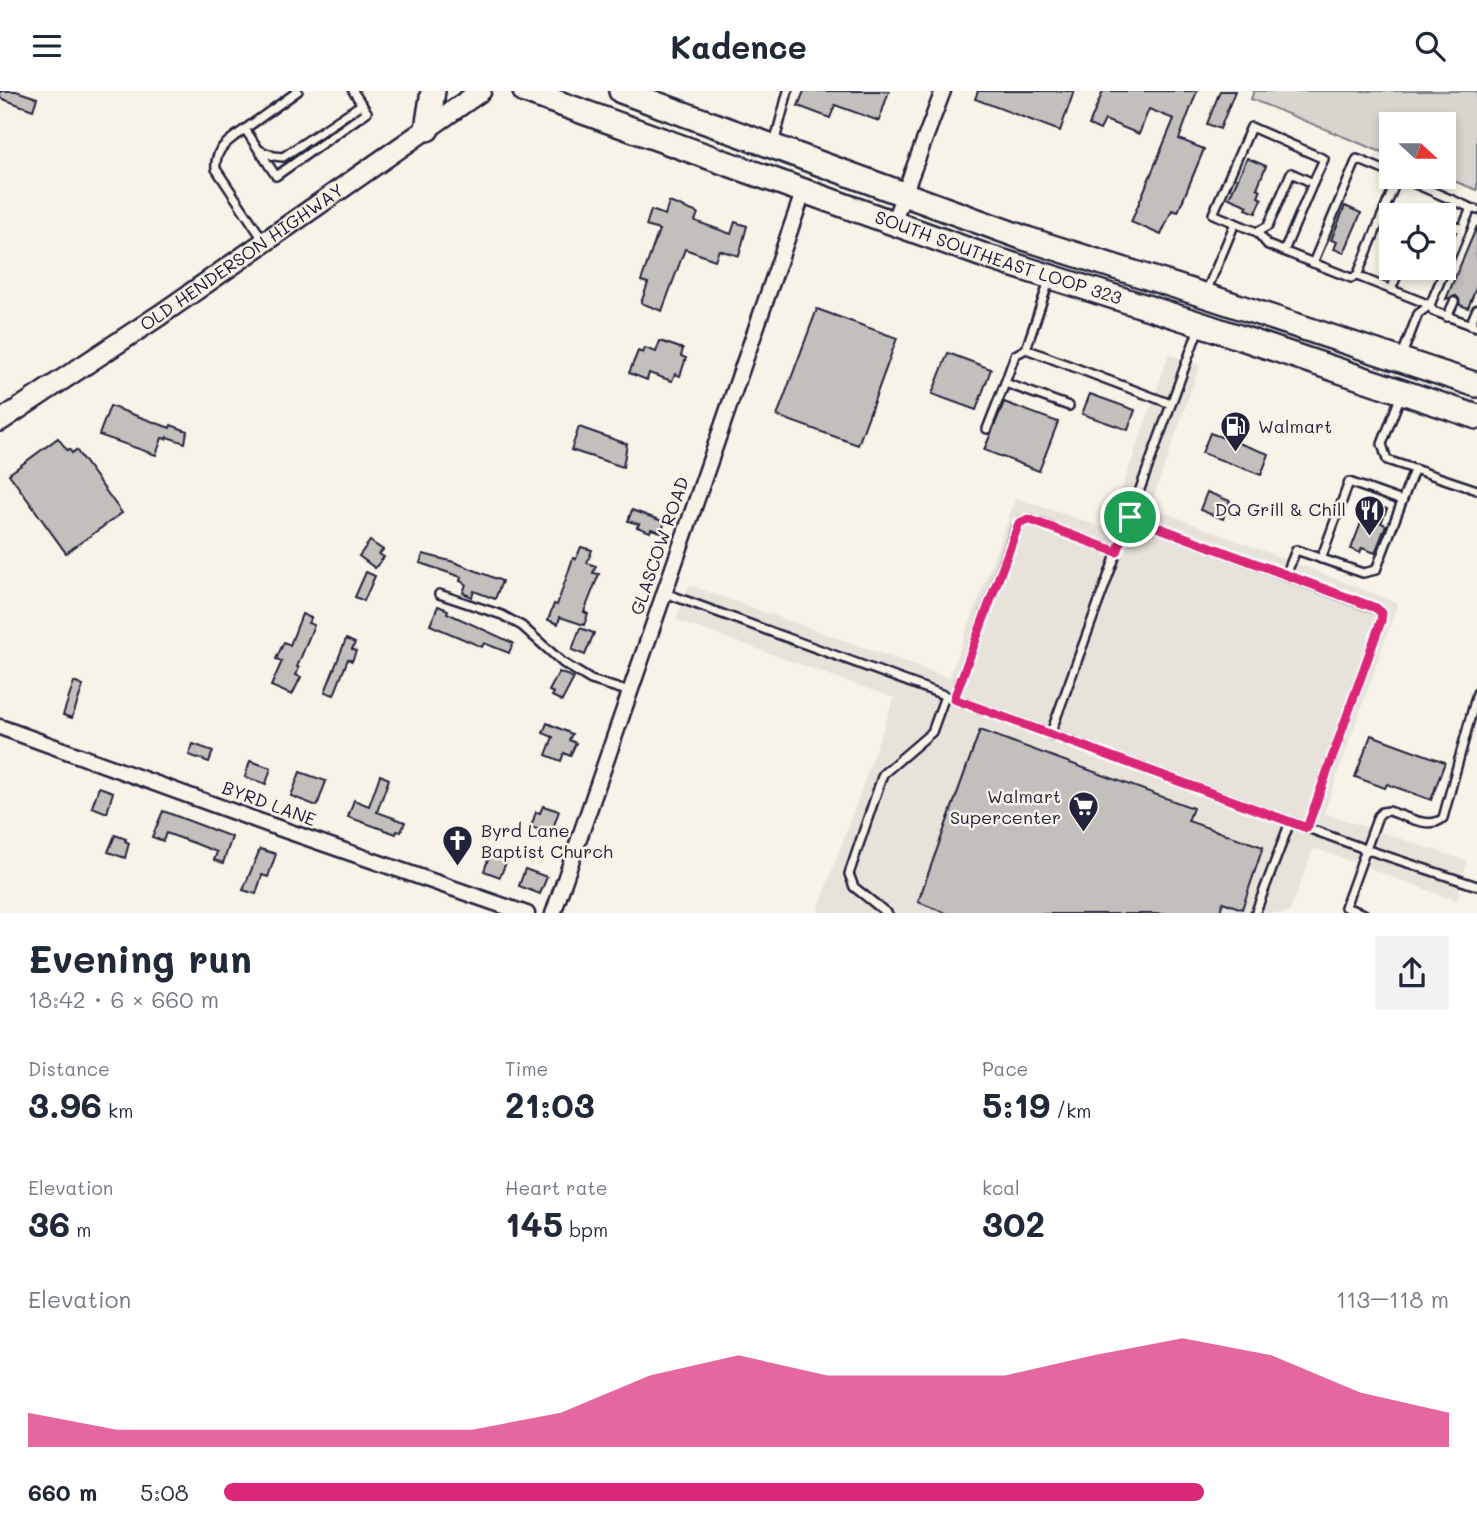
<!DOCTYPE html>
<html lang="en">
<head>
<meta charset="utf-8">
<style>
	:root { --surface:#fff; --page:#f2f2f3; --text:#1f2937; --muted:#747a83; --accent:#db2777 }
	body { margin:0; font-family:Mali,sans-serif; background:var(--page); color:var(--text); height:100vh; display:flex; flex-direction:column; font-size:26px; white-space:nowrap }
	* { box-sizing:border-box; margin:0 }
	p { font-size:23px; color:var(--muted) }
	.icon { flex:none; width:38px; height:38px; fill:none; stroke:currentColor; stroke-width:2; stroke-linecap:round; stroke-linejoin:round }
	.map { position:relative; height:822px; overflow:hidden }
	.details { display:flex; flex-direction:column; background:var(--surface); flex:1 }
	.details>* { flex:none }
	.needle { width:46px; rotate:111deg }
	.controls { position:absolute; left:1379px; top:21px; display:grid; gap:14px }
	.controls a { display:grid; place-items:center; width:77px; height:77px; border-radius:0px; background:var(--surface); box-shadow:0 4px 10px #0003; font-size:35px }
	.pin { position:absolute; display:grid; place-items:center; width:60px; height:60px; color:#fff; margin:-30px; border:4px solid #fff; border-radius:50%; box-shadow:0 2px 7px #0007 }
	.round { display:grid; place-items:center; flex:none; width:74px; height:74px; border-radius:0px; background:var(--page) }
	.summary { display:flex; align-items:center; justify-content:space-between; height:119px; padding:0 28px }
	h1 { font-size:38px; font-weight:800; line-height:52px }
	.stats { display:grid; grid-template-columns:repeat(3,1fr); gap:10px; height:119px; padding:7px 28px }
	.stats div { display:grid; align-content:center }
	.stats b { font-size:35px; font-weight:800 }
	.stats small { font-size:19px; font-weight:400 }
	.stats p { font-size:19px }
	.chart { height:196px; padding:14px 28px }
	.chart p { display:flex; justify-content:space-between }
	.chart svg { width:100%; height:126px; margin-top:7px; fill:var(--accent); opacity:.7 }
	ul { padding:0 28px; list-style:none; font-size:23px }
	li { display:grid; grid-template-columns:112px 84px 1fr; align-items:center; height:52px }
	li i { height:18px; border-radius:9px; background:var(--accent) }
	header { display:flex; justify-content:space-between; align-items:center; height:91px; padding:0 28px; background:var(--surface); font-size:32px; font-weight:800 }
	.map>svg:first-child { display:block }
	.built { fill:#e7e3db }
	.green { fill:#d8d5cf; stroke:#7d7c85; stroke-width:2 }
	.building { fill:#c2bfbd; stroke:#22223b; stroke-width:2 }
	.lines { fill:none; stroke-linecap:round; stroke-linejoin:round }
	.service-casing { stroke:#22223b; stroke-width:12 }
	.minor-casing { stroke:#22223b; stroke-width:19 }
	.secondary-casing { stroke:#22223b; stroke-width:24 }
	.trunk-casing { stroke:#22223b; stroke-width:28 }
	.service { stroke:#f7f3e8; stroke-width:7 }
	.minor { stroke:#f7f3e8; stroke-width:14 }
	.secondary { stroke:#f7f3e8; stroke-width:19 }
	.trunk { stroke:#f7f3e8; stroke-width:23 }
	.route-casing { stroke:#fff; stroke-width:14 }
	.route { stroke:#db2777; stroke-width:9 }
	.labels { text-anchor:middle; stroke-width:5; stroke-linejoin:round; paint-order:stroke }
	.street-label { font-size:18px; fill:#22223b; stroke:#f7f3e8 }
	.poi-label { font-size:18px; fill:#22223b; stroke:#f7f3e8; text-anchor:start }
</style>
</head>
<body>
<header><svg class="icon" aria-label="menu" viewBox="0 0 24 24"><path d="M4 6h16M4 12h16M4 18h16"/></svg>Kadence<svg class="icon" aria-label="search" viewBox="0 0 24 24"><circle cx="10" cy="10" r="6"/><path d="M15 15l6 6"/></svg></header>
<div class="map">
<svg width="1477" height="823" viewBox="0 0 1477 823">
	<rect width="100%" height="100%" fill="#f7f3e8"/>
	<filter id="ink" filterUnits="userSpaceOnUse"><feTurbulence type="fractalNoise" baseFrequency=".0143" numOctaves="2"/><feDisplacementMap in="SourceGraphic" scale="14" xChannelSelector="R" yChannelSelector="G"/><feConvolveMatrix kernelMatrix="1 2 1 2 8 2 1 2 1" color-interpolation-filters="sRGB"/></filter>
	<g filter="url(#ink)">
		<polygon class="built" points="1169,263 1200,274 1150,416 1398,512 1324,722 1467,770 1457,810 1314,757 1289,822 817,822 894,607 676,529 689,494 949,587 1016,407 1108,438"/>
		<polygon class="green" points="1254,0 1477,0 1477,99 1443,86 1444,33 1391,33 1391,65 1251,8"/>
		<g class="building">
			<polygon points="0,0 16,0 37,7 33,19 0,7"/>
			<polygon points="804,0 889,0 879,30 835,14 830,27 798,15"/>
			<polygon points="978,0 1074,0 1060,40 975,8"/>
			<polygon points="1103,0 1197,0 1179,48 1204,58 1178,121 1172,119 1161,144 1131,131 1174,28 1149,18 1139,43 1105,29 1100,39 1089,34"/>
			<polygon points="1220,0 1235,0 1220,38 1207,33"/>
			<polygon points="1247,67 1266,75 1257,97 1261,99 1258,106 1262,108 1256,122 1246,118 1248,115 1229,107"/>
			<polygon points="669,111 698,122 695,130 731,143 735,131 747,135 739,165 719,159 715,169 685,158 662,220 641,212 648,192 641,190 659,139 646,135 651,119 665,124"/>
			<polygon points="1345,115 1361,122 1344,162 1334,158 1337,151 1331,149"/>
			<polygon points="1477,135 1477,195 1468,217 1460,214 1459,208 1456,205 1446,208"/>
			<polygon points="817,218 897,247 858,354 777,325"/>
			<polygon points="660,250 683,258 681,265 686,267 680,285 675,283 672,290 649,282 647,289 629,282 638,260 643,262 645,257 656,261"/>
			<polygon points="948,262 991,278 976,319 932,303"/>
			<polygon points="1090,303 1135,319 1128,339 1082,323"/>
			<polygon points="1004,311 1058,331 1039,380 984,359"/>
			<polygon points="110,315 170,337 171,334 187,340 185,352 167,346 166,348 162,347 156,364 99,344"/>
			<polygon points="579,336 627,353 623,376 571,359"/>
			<polygon points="1210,342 1269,363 1261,384 1202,362"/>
			<polygon points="58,347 67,359 69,358 72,362 76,359 122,422 66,462 9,383"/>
			<polygon points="1207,401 1230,410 1223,428 1200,419"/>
			<polygon points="1369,411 1387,418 1381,432 1386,434 1375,462 1362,457 1360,462 1351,458"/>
			<polygon points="632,419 665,431 661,441 651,438 650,441 637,436 639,433 628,430"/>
			<polygon points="370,450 383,459 379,463 384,466 375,477 359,465"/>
			<polygon points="581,456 592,459 587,472 596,475 593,482 599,483 584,521 588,523 584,534 560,526 558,533 548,529 554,513 557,514 573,467 576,468"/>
			<polygon points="423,463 454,471 502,490 495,508 474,500 472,506 463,502 466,493 460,490 461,486 420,472"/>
			<polygon points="366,481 375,485 364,510 355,506"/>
			<polygon points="438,515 448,519 447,522 513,552 509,562 484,552 482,556 430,534"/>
			<polygon points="302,523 311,527 308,532 314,534 297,576 299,577 296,584 301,586 292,604 271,595 282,570 276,568 284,551 290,554"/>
			<polygon points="580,537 594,542 585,564 572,559"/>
			<polygon points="346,548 355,552 352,558 356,560 352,570 348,568 334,604 325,601"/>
			<polygon points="559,581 574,587 562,610 552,605 554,602 549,600"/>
			<polygon points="74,591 83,595 72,627 63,624"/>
			<polygon points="547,632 572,643 569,649 576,652 570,665 564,662 561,670 546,664 553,646 543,642"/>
			<polygon points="980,639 1193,717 1188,730 1263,756 1242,818 1223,811 1219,823 948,823 918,811"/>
			<polygon points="1371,644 1445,671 1431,709 1387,693 1385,697 1355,686"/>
			<polygon points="193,653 213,660 209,671 189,664"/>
			<polygon points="250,670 271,677 266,693 245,686"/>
			<polygon points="300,681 326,690 317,715 291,705"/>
			<polygon points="380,684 389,688 377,721 405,731 401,741 397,740 396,743 348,726 354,709 369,715"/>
			<polygon points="99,696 113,701 107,722 92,716"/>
			<polygon points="543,715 559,720 551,743 531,736 536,721 540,722"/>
			<polygon points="163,720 232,746 223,772 214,769 217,761 194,752 166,742 163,750 152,746"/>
			<polygon points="115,744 126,748 125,750 129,752 125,767 108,761"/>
			<polygon points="260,758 276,763 268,786 262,784 256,803 243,799"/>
			<polygon points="490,763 507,769 500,786 484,780"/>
			<polygon points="525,778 547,786 540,803 519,795"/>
		</g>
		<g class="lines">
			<defs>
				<g id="service">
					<polyline points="298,0 245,38 276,85 367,21 353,0"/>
					<path d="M245,38C230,49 214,57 216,78L264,150"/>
					<polyline points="774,53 788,0"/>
					<polyline points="259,59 274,65 283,66 362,13"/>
					<polyline points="1399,86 1471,117"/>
					<polyline points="1444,131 1462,138"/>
					<polyline points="1235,132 1213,123 1251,36 1324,68 1313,92 1291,82 1268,135 1257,141"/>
					<polyline points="1284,160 1313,92"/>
					<polyline points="1313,172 1357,68 1391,82"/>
					<polyline points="1357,185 1430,214 1433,220 1477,236"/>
					<polyline points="1049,190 1026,258 1171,313"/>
					<polyline points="1391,198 1399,180"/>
					<polyline points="1210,201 1209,194 1235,132 1257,141 1268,154 1351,187 1357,185 1398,86"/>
					<polyline points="1447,226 1454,211"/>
					<polyline points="1470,234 1477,218"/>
					<polyline points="1026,258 1015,264 1005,292 1069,315"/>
					<polyline points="1402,264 1418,223 1430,214 1471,117 1477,119"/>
					<polyline points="1401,304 1382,353 1387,369 1477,399"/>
					<polyline points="987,338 1005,292"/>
					<polyline points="1130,426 1376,518 1382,522 1381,530 1307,737"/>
					<polyline points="1321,468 1349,391 1402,410"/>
					<polyline points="1286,484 1296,459 1363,482 1376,479 1414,379"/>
					<polyline points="665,502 1365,758 1477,795"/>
					<polyline points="439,503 502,524 522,535 563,572 591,589 630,601"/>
					<polyline points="954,608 1016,437 1021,430 1029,428 1117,461"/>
					<polyline points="1050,644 1199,237"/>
					<polyline points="888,823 854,796 849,783 883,683 932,641 945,605"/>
					<polyline points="1255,823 1290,731"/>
					<path d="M1364,823L1345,816L1378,725L1382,721L1389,720C1405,725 1430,739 1443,727L1477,602"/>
				</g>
				<g id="minor">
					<polyline points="893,132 943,0"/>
					<polyline points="0,636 267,733 527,823"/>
					<polyline points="553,823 804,99"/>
				</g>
				<g id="secondary">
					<path id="s1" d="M0,330L160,224L481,0"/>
				</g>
				<g id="trunk">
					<path id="s2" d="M525,0L988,166L1200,233L1477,326"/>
					<polyline points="621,0 1027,148 1210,206 1477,294"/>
					<polyline points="427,38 433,0"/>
				</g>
			</defs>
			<use href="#service" class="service-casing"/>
			<use href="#minor" class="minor-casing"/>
			<use href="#secondary" class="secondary-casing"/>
			<use href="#trunk" class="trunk-casing"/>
			<use href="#service" class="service"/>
			<use href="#minor" class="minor"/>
			<use href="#secondary" class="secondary"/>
			<use href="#trunk" class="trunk"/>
		</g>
	</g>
	<g class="lines" filter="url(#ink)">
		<defs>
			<polygon id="route" points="1130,426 1376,517 1382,522 1381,530 1307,737 954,608 1019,432 1028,428 1117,461"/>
		</defs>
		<use href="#route" class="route-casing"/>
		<use href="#route" class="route"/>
	</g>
	<defs>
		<symbol id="fuel-pin" viewBox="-11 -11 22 30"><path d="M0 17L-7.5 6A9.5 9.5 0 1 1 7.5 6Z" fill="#22223b" stroke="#f7f3e8"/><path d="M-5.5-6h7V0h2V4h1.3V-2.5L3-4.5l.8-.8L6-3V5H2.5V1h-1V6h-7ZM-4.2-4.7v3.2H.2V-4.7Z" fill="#fff"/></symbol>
		<symbol id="restaurant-pin" viewBox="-11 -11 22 30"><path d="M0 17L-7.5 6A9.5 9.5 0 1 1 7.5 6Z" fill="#22223b" stroke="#f7f3e8"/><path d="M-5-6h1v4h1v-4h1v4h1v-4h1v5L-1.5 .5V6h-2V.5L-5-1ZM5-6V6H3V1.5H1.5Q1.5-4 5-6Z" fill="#fff"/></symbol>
		<symbol id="supermarket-pin" viewBox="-11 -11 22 30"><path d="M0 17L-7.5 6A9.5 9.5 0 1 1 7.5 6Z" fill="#22223b" stroke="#f7f3e8"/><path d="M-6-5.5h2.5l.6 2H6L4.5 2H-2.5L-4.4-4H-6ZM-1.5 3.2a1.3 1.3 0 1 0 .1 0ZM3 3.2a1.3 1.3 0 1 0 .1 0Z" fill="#fff"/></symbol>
		<symbol id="church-pin" viewBox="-11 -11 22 30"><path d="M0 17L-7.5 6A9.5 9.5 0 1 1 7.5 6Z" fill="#22223b" stroke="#f7f3e8"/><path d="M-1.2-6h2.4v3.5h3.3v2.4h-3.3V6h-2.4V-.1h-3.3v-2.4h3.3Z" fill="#fff"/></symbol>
	</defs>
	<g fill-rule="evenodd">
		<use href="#fuel-pin" x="1218" y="318" width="35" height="47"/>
		<use href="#restaurant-pin" x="1352" y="402" width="35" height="47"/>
		<use href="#supermarket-pin" x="1066" y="698" width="35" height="47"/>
		<use href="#church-pin" x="440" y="732" width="35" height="47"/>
	</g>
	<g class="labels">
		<g class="street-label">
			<text dy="6" stroke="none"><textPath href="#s1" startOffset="292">OLD HENDERSON HIGHWAY</textPath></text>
			<text dy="6" stroke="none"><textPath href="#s2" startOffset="502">SOUTH SOUTHEAST LOOP 323</textPath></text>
			<text transform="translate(660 455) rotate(-71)" y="6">GLASCOW ROAD</text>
			<text transform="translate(269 713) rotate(20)" y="6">BYRD LANE</text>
		</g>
		<g class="poi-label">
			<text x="1258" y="342">Walmart</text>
			<text x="1346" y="425" text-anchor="end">DQ Grill &amp; Chill</text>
			<text x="1061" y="712" text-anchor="end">Walmart<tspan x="1061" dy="21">Supercenter</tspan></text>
			<text x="481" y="746">Byrd Lane<tspan x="481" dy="21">Baptist Church</tspan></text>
		</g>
	</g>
</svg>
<div class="controls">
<a><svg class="needle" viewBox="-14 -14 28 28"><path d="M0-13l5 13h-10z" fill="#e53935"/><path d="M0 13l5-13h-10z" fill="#747a83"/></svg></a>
<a><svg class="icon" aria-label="locate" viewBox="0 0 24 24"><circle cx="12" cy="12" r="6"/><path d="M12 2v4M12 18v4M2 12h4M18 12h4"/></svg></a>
</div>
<div class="pin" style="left:1130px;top:426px;background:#1e9e55"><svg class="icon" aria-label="arrive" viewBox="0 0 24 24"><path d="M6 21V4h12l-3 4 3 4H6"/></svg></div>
</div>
<section class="details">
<div class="summary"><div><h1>Evening run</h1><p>18:42 · 6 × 660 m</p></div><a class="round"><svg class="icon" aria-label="share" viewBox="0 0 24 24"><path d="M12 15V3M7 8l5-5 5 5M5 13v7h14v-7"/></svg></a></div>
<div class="stats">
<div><p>Distance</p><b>3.96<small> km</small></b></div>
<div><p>Time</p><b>21:03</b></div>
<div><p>Pace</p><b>5:19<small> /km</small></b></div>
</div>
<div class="stats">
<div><p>Elevation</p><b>36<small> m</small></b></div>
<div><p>Heart rate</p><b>145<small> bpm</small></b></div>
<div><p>kcal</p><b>302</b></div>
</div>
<div class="chart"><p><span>Elevation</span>113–118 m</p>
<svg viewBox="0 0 160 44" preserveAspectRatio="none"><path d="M0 44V32L10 38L20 38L30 38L40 38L50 38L60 32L70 19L80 12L90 19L100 19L110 19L120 12L130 6L140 12L150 25L160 32V44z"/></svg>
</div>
<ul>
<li><b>660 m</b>5:08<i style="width:80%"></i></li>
</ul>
</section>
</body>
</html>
